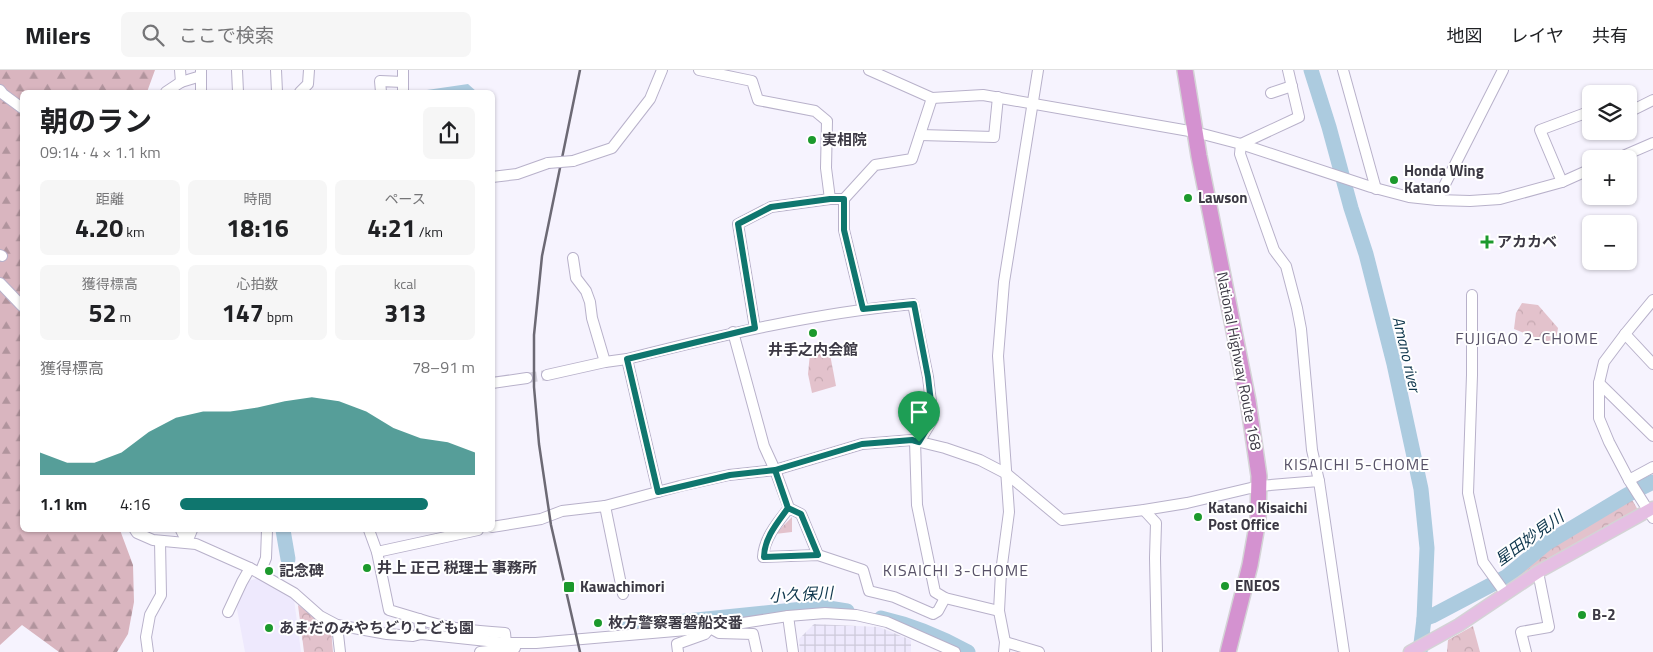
<!DOCTYPE html>
<html lang="ja">
<head>
<meta charset="utf-8">
<style>
	:root { --surface:#fff; --page:#f6f6f6; --text:#202124; --muted:#757577; --line:#e0e0e0; --accent:#0f766e }
	body { margin:0; font-family:"Titillium Web","Noto Sans JP",sans-serif; background:var(--page); color:var(--text); height:100vh; display:flex; flex-direction:column; font-size:19px; white-space:nowrap }
	* { box-sizing:border-box; margin:0 }
	p { font-size:16px; color:var(--muted) }
	.icon { flex:none; width:28px; height:28px; fill:none; stroke:currentColor; stroke-width:2; stroke-linecap:round; stroke-linejoin:round }
	.map { position:relative; flex:1; overflow:hidden }
	.details { position:absolute; left:20px; top:20px; width:475px; height:442px; display:flex; flex-direction:column; background:var(--surface); border-radius:8px; box-shadow:0 1px 4px #0004 }
	.details>* { flex:none }
	.buttons { position:absolute; left:1582px; top:15px; display:grid; gap:10px }
	.buttons a { display:grid; place-items:center; width:55px; height:55px; border-radius:8px; background:var(--surface); box-shadow:0 1px 4px #0004; font-size:25px }
	.pin { position:absolute; display:grid; place-items:center; width:42px; height:42px; color:#fff; margin:-51px -21px; border-radius:50% 50% 50% 0; rotate:-45deg; box-shadow:0 0 5px #0007 }
	.pin .icon { rotate:45deg }
	.round { display:grid; place-items:center; flex:none; width:52px; height:52px; border-radius:8px; background:var(--page) }
	.headline { display:flex; align-items:center; justify-content:space-between; height:85px; padding:0 20px }
	h1 { font-size:28px; font-weight:700; line-height:38px }
	.figures { display:grid; grid-template-columns:repeat(3,1fr); gap:8px; height:85px; padding:5px 20px }
	.figures div { display:grid; align-content:center; border-radius:8px; background:var(--page); text-align:center }
	.figures b { font-size:25px; font-weight:700 }
	.figures small { font-size:14px; font-weight:400 }
	.figures p { font-size:14px }
	.chart { height:140px; padding:10px 20px }
	.chart p { display:flex; justify-content:space-between }
	.chart svg { width:100%; height:90px; margin-top:5px; fill:var(--accent); opacity:.7 }
	ul { padding:0 20px; list-style:none; font-size:16px }
	li { display:grid; grid-template-columns:80px 60px 1fr; align-items:center; height:38px }
	li i { height:12px; border-radius:6px; background:var(--accent) }
	header { display:flex; align-items:center; gap:30px; box-sizing:border-box; height:70px; padding:0 25px; background:var(--surface); border-bottom:1px solid var(--line) }
	header strong { font-size:24px }
	nav { display:flex; gap:28px; margin-inline-start:auto; font-size:18px }
	.search { width:350px; height:45px; background:var(--page); display:flex; align-items:center; gap:12px; box-sizing:border-box; padding:0 18px; border-radius:8px; color:var(--muted); font-size:19px }
	.map>svg:first-child { display:block }
	.built { fill:#eee9fd }
	.industrial { fill:url(#industrial-grid) }
	.forest { fill:url(#forest-firs) }
	.park { fill:url(#park-crowns) }
	.water { fill:url(#water-ripples) }
	.lines { fill:none; stroke-linecap:round; stroke-linejoin:round }
	.river { stroke:#accbdf; stroke-width:15 }
	.minor-tunnel { stroke:#d1ced9; stroke-width:10; stroke-dasharray:10 5; stroke-linecap:butt }
	.minor-casing { stroke:#b8b1ca; stroke-width:12 }
	.major-casing { stroke:#d4d3d6; stroke-width:15 }
	.highway-casing { stroke:#d4d3d6; stroke-width:18 }
	.minor { stroke:#fff; stroke-width:10 }
	.major { stroke:#e5bee3; stroke-width:12 }
	.highway { stroke:#d492d0; stroke-width:15 }
	.rail { stroke:#6c6974; stroke-width:2.5 }
	.minor-bridge-casing { stroke:#b8b1ca; stroke-width:12; stroke-linecap:butt }
	.minor-bridge { stroke:#fff; stroke-width:10 }
	.route-casing { stroke:#fff; stroke-width:10 }
	.route { stroke:#0f766e; stroke-width:6 }
	.poi-dot { fill:#1c992c; stroke:#fff; stroke-width:2 }
	.labels { text-anchor:middle; stroke-width:4; stroke-linejoin:round; paint-order:stroke }
	.poi-label { font-size:15px; font-weight:bold; fill:#3c3944; stroke:#fff; text-anchor:start }
	.street-label { font-size:15px; fill:#3c3944; stroke:#fff }
	.neighbourhood-label { font-size:16px; letter-spacing:1px; fill:#585268; stroke:#fff }
	.water-label { font-size:16px; font-style:italic; fill:#0e364c; stroke:#fff }
</style>
</head>
<body>
<header>
<strong>Milers</strong>
<div class="search"><svg class="icon" aria-label="search" viewBox="0 0 24 24"><circle cx="10" cy="10" r="6"/><path d="M15 15l6 6"/></svg>ここで検索</div>
<nav><a>地図</a><a>レイヤ</a><a>共有</a></nav>
</header>
<div class="map">
<svg width="1653" height="582" viewBox="0 0 1653 582">
	<defs>
		<pattern id="industrial-grid" width="8" height="8" patternUnits="userSpaceOnUse" patternTransform="scale(1.25)"><rect width="8" height="8" fill="#eee9fd"/><path d="M0 4h8M4 0v8" fill="none" stroke="#cdc9da"/></pattern>
		<pattern id="forest-firs" width="22" height="20" patternUnits="userSpaceOnUse" patternTransform="scale(1.25)"><rect width="22" height="20" fill="#d9b5bf"/><path d="M5 1l3.5 6h-7zM16 11l3.5 6h-7z" fill="#b1949d"/></pattern>
		<pattern id="park-crowns" width="20" height="18" patternUnits="userSpaceOnUse" patternTransform="scale(1.25)"><rect width="20" height="18" fill="#e3c2cc"/><path d="M2 6a3 3 0 1 1 6 0M12 15a3 3 0 1 1 6 0" fill="none" stroke="#c4a7b0"/></pattern>
		<pattern id="water-ripples" width="26" height="14" patternUnits="userSpaceOnUse" patternTransform="scale(1.25)"><rect width="26" height="14" fill="#accbdf"/><path d="M2 4q2-2 4 0t4 0M15 11q2-2 4 0t4 0" fill="none" stroke="#8da6b6"/></pattern>
	</defs>
	<rect width="100%" height="100%" fill="#f6f3fe"/>
	<polygon class="built" points="259,508 294,529 301,582 245,582 236,534 248,511"/>
	<polygon class="industrial" points="814,554 879,557 911,570 911,582 800,582 799,569"/>
	<polygon class="forest" points="0,0 155,0 147,22 22,22 22,460 120,460 133,495 134,532 128,564 117,582 59,582 22,555 0,575"/>
	<g class="park">
		<polygon points="1522,233 1538,235 1558,258 1555,275 1514,259 1516,243"/>
		<polygon points="829,279 836,316 812,323 808,304 810,283"/>
		<polygon points="1631,428 1638,440 1515,512 1506,514 1504,512 1547,476"/>
		<polygon points="792,447 792,462 775,464"/>
		<polygon points="298,535 331,559 333,582 304,582"/>
		<polygon points="1473,556 1480,582 1447,582 1448,570"/>
	</g>
	<polygon class="water" points="468,14 477,22 419,22 420,21"/>
	<g class="lines">
		<g class="river">
			<polyline points="1311,0 1329,57 1351,138 1366,184 1394,294 1421,419 1427,478 1424,549 1420,582"/>
			<polyline points="283,460 288,489"/>
			<path d="M881,548C912,555 941,567 968,582"/>
			<polyline points="1424,549 1432,546 1506,507 1547,473 1627,425 1653,412"/>
			<polyline points="628,557 822,537 847,541"/>
		</g>
		<polyline class="minor-tunnel" points="527,308 547,305"/>
		<defs>
			<g id="minor">
				<polyline points="180,0 181,12"/>
				<polyline points="237,0 238,22"/>
				<polyline points="276,0 277,22"/>
				<polyline points="699,0 752,11 758,30 815,41 827,51 826,98 830,129"/>
				<polyline points="869,0 932,28 983,25 1195,62 1241,74 1371,117 1409,127 1437,130 1470,131 1500,129 1562,112 1591,99"/>
				<polyline points="1288,0 1299,47 1241,74 1240,84 1274,180 1286,196 1297,238 1301,259 1312,380 1319,411"/>
				<polyline points="1343,0 1376,119"/>
				<polyline points="201,1 201,22"/>
				<polyline points="0,20 3,24 22,38"/>
				<polyline points="166,22 181,12 201,6"/>
				<polyline points="300,22 308,14 309,0"/>
				<polyline points="381,22 380,11 403,12"/>
				<polyline points="403,22 403,0"/>
				<polyline points="1271,23 1292,16"/>
				<polyline points="1629,42 1653,30"/>
				<polyline points="920,65 994,67 998,27"/>
				<polyline points="1616,89 1653,73"/>
				<polyline points="573,91 612,78 650,29 662,0"/>
				<polyline points="492,107 517,104 548,93"/>
				<polyline points="1562,112 1540,60 1591,41"/>
				<polyline points="844,129 844,160 863,239"/>
				<polyline points="1437,130 1503,0"/>
				<polyline points="0,185 2,186"/>
				<polyline points="573,188 576,208 586,221 590,232 592,248 605,292"/>
				<polyline points="0,213 22,236"/>
				<polyline points="1472,225 1472,305 1468,423 1483,492 1506,524"/>
				<polyline points="1653,230 1625,264 1604,292 1599,313 1599,348 1609,372 1629,410 1653,448"/>
				<polyline points="755,258 738,154 771,137 830,129 844,129 875,95 912,89 932,28"/>
				<polyline points="733,262 764,376 775,400 789,438 801,444 818,485"/>
				<polyline points="1625,264 1653,294"/>
				<polyline points="627,289 658,422"/>
				<path d="M547,305L605,292L627,289C721,265 816,243 913,234L928,307L933,349L919,372"/>
				<polyline points="492,313 527,308"/>
				<polyline points="1599,313 1653,366"/>
				<polyline points="915,371 917,435 935,522 945,528 999,541"/>
				<polyline points="1629,410 1653,397"/>
				<polyline points="605,436 623,524"/>
				<path d="M789,438C778,452 764,468 763,487L818,485L863,500L869,521L894,527L933,544L938,541L945,528"/>
				<polyline points="1144,440 1156,453 1155,488 1157,582"/>
				<polyline points="492,457 541,449 562,441 605,436 680,416 729,405 775,400 862,374 912,370 945,378 980,390 1007,404 1062,450 1144,440 1187,433 1259,416 1319,411 1344,582"/>
				<polyline points="135,460 137,463 153,470 196,474 250,498 294,523 320,546 337,555 387,564 413,566 421,564 506,573 536,573 710,558 788,546 825,543 856,545 887,552 955,582"/>
				<polyline points="181,460 187,472"/>
				<polyline points="369,460 377,482"/>
				<polyline points="187,472 192,460"/>
				<polyline points="260,503 266,488 267,460"/>
				<polyline points="228,542 242,512 250,498"/>
				<polyline points="788,546 793,582"/>
				<path d="M419,549C448,559 475,561 505,563L506,573"/>
				<polyline points="337,555 340,582"/>
				<polyline points="421,564 419,549 389,540 377,482 478,460"/>
				<polyline points="1005,572 1039,582"/>
				<polyline points="148,582 146,567 150,545 161,525 160,471"/>
				<polyline points="480,582 515,578"/>
				<polyline points="678,582 677,574 705,564 710,558 719,563 753,564 757,582"/>
				<polyline points="1004,582 1005,572 999,541 1001,502 1009,442 998,286 1004,212 1038,0"/>
				<polyline points="1526,582 1521,562 1549,557 1538,502"/>
			</g>
			<polyline id="major" points="1410,582 1459,555 1538,502 1653,438"/>
			<polyline id="highway" points="1185,0 1199,86 1248,331 1259,406 1258,450 1250,495 1228,582"/>
		</defs>
		<use href="#minor" class="minor-casing"/>
		<use href="#major" class="major-casing"/>
		<use href="#highway" class="highway-casing"/>
		<use href="#minor" class="minor"/>
		<use href="#major" class="major"/>
		<use href="#highway" class="highway"/>
		<polyline class="rail" points="580,0 542,186 534,265 534,317 539,374 551,455 580,582"/>
		<defs>
			<polyline id="minor-bridge" points="548,93 573,91"/>
		</defs>
		<use href="#minor-bridge" class="minor-bridge-casing"/>
		<use href="#minor-bridge" class="minor-bridge"/>
	</g>
	<g class="lines">
		<defs>
			<path id="route" d="M919,372L933,349L928,307L914,234L863,239L844,160V129H830L771,137L738,154L755,258L627,289L658,422L730,405L775,400L788,438L801,444L818,485L764,487C764,468 778,452 788,438L775,400L862,374L912,370L919,372"/>
		</defs>
		<use href="#route" class="route-casing"/>
		<use href="#route" class="route"/>
	</g>
	<g class="poi-dot">
		<circle cx="812" cy="70" r="5"/>
		<circle cx="1394" cy="110" r="5"/>
		<circle cx="1188" cy="128" r="5"/>
		<path d="M1484.5 164.5h5v5h5v5h-5v5h-5v-5h-5v-5h5z"/>
		<circle cx="813" cy="263" r="5"/>
		<circle cx="1198" cy="447" r="5"/>
		<circle cx="367" cy="498" r="5"/>
		<circle cx="269" cy="501" r="5"/>
		<circle cx="1225" cy="516" r="5"/>
		<rect x="563" y="511" width="12" height="12" rx="2.5"/>
		<circle cx="1582" cy="545" r="5"/>
		<circle cx="598" cy="553" r="5"/>
		<circle cx="269" cy="558" r="5"/>
	</g>
	<g class="labels">
		<g class="poi-label">
			<text x="822" y="75">実相院</text>
			<text x="1404" y="106">Honda Wing<tspan x="1404" dy="17">Katano</tspan></text>
			<text x="1198" y="133">Lawson</text>
			<text x="1497" y="177">アカカベ</text>
			<text x="813" y="285" text-anchor="middle">井手之内会館</text>
			<text x="1208" y="443">Katano Kisaichi<tspan x="1208" dy="17">Post Office</tspan></text>
			<text x="377" y="503">井上 正己 税理士 事務所</text>
			<text x="279" y="506">記念碑</text>
			<text x="1235" y="521">ENEOS</text>
			<text x="580" y="522">Kawachimori</text>
			<text x="1592" y="550">B-2</text>
			<text x="608" y="558">枚方警察署磐船交番</text>
			<text x="279" y="563">あまだのみやちどりこども園</text>
		</g>
		<g class="street-label">
			<text transform="translate(1239 291) rotate(79)" y="5">National Highway Route 168</text>
		</g>
		<g class="neighbourhood-label">
			<text x="1527" y="274">FUJIGAO 2-CHOME</text>
			<text x="1357" y="400">KISAICHI 5-CHOME</text>
			<text x="956" y="506">KISAICHI 3-CHOME</text>
		</g>
		<g class="water-label">
			<text transform="translate(1407 284) rotate(77)" y="6">Amano river</text>
			<text transform="translate(1529 468) rotate(-36)" y="6">星田妙見川</text>
			<text transform="translate(801 524) rotate(-3)" y="6">小久保川</text>
		</g>
	</g>
</svg>
<div class="buttons">
<a><svg class="icon" aria-label="layers" viewBox="0 0 24 24"><path d="M12 4l9 5-9 5-9-5zM3 14l9 5 9-5"/></svg></a>
<a>+</a>
<a>−</a>
</div>
<div class="pin" style="left:919px;top:372px;background:#1e9e55"><svg class="icon" aria-label="arrive" viewBox="0 0 24 24"><path d="M6 21V4h12l-3 4 3 4H6"/></svg></div>
<section class="details">
<div class="headline"><div><h1>朝のラン</h1><p>09:14 · 4 × 1.1 km</p></div><a class="round"><svg class="icon" aria-label="share" viewBox="0 0 24 24"><path d="M12 15V3M7 8l5-5 5 5M5 13v7h14v-7"/></svg></a></div>
<div class="figures">
<div><p>距離</p><b>4.20<small> km</small></b></div>
<div><p>時間</p><b>18:16</b></div>
<div><p>ペース</p><b>4:21<small> /km</small></b></div>
</div>
<div class="figures">
<div><p>獲得標高</p><b>52<small> m</small></b></div>
<div><p>心拍数</p><b>147<small> bpm</small></b></div>
<div><p>kcal</p><b>313</b></div>
</div>
<div class="chart"><p><span>獲得標高</span>78–91 m</p>
<svg viewBox="0 0 160 44" preserveAspectRatio="none"><path d="M0 44V33L10 38L20 38L30 33L40 23L50 16L60 13L70 13L80 11L90 8L100 6L110 8L120 13L130 21L140 26L150 28L160 33V44z"/></svg>
</div>
<ul>
<li><b>1.1 km</b>4:16<i style="width:84%"></i></li>
</ul>
</section>
</div>
</body>
</html>
